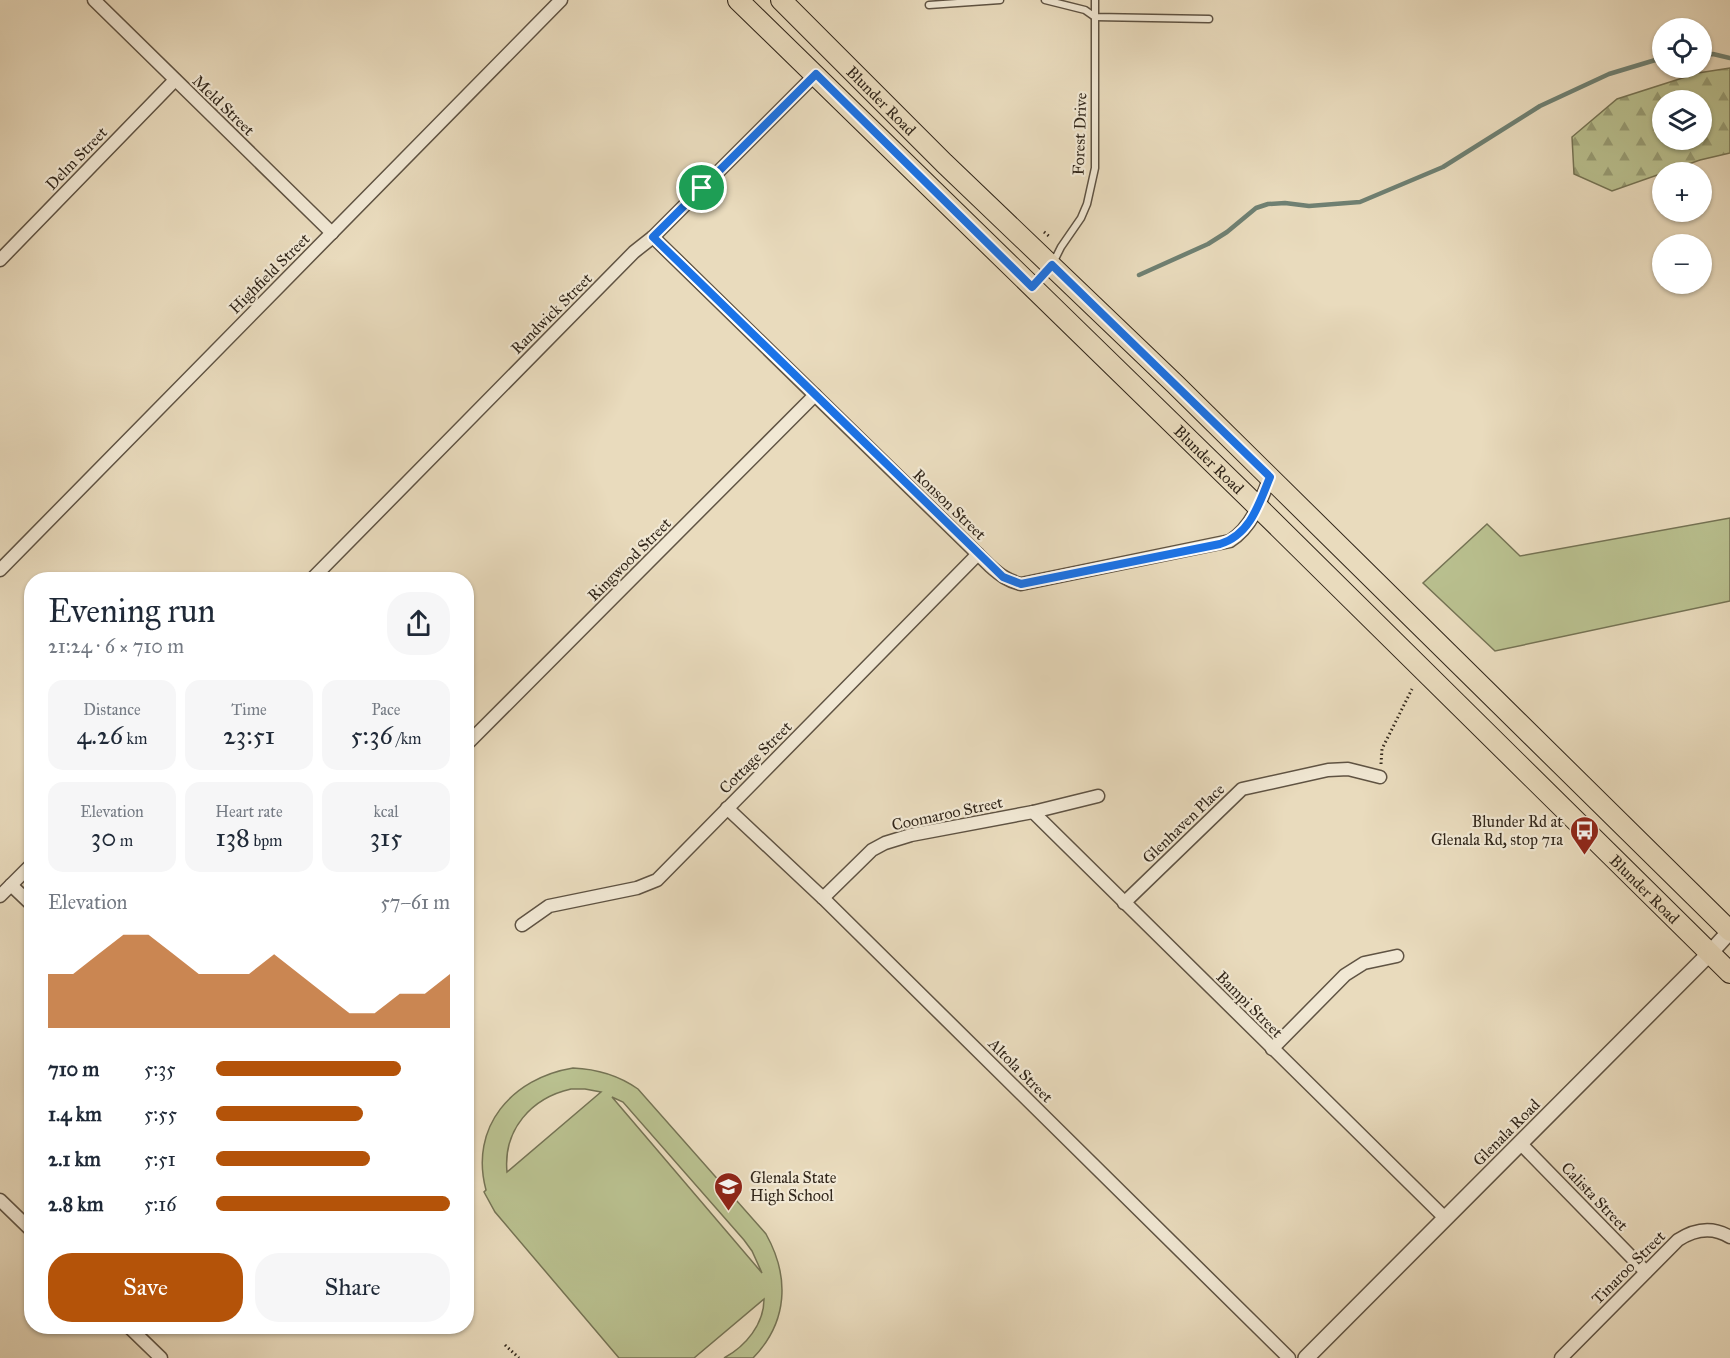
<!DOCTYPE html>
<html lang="en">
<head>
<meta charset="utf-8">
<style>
	:root { --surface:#fff; --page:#f6f6f7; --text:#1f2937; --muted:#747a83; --accent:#b45309 }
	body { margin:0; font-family:"IM FELL Great Primer",serif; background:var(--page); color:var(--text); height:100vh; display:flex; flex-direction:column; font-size:22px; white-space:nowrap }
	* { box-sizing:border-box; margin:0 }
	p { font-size:20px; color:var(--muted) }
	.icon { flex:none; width:33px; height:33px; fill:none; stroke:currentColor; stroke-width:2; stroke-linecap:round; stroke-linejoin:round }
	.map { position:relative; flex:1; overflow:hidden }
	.details { position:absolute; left:24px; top:572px; width:450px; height:762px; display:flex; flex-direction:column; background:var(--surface); border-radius:24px; box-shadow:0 2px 4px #0004 }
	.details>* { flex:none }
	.fabs { position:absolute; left:1652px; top:18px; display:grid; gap:12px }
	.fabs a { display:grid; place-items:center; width:60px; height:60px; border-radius:50%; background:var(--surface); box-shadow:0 2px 4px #0004; font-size:30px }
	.pin { position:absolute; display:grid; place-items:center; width:51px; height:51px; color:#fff; margin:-26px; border:3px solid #fff; border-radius:50%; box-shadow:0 2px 6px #0007 }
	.round { display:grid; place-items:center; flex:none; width:63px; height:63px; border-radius:24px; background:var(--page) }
	.head { display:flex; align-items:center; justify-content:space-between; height:102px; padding:0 24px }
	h1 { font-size:33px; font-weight:600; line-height:45px }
	.stats { display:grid; grid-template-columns:repeat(3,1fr); gap:9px; height:102px; padding:6px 24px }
	.stats div { display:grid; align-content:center; border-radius:15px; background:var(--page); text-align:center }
	.stats b { font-size:26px; font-weight:600 }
	.stats small { font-size:16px; font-weight:400 }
	.stats p { font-size:16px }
	.chart { height:168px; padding:12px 24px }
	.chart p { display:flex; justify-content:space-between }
	.chart svg { width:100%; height:108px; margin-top:6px; fill:var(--accent); opacity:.7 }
	.action { display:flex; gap:12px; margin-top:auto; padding:12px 24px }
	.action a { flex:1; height:69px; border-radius:24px; background:var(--accent); color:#fff; font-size:24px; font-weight:600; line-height:69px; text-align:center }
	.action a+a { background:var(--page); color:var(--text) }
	ul { padding:0 24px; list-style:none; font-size:20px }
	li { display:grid; grid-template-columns:96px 72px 1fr; align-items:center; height:45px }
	li i { height:15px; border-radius:8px; background:var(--accent) }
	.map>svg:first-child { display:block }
	.green { fill:#b9c08f; stroke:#757354; stroke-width:1.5; fill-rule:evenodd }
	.forest { fill:url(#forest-firs); stroke:#757354; stroke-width:1.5; fill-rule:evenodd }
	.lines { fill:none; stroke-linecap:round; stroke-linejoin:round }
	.stream { stroke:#6f8072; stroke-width:4.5 }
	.service-casing { stroke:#5f5343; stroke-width:9 }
	.minor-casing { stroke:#5f5343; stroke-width:15 }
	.tertiary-casing { stroke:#5f5343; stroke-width:18 }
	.primary-casing { stroke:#31261a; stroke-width:22 }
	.path { stroke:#31261a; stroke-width:3; stroke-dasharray:1.5 3; stroke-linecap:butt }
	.service { stroke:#f1e8d4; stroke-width:6 }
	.minor { stroke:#f1e8d4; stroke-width:12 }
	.tertiary { stroke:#f1e8d4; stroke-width:15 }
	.primary { stroke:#e9dbbd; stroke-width:20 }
	.route-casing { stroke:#fff; stroke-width:12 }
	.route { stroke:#1a73e8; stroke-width:8 }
	.labels { text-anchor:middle; stroke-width:4.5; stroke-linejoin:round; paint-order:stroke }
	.street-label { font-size:16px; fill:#31261a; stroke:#f1e8d4 }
	.poi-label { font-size:16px; fill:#31261a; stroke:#f1e8d4; text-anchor:end }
</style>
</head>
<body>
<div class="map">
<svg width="1730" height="1358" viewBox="0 0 1730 1358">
	<defs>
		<pattern id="forest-firs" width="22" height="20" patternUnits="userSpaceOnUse" patternTransform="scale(1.5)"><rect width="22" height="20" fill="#b9c08f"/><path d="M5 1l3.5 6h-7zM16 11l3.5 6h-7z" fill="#979c74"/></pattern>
	</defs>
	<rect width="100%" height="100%" fill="#e9dbbd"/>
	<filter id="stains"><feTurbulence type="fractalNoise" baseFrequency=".00333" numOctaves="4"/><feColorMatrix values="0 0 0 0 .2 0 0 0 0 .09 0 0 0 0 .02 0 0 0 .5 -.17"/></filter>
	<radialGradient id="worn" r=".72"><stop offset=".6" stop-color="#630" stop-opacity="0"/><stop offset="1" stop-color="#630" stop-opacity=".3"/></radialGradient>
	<g class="green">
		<polygon points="1730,518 1730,601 1495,651 1423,583 1487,524 1520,556"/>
		<path d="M573,1068C598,1069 618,1075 638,1089L766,1234C790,1277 788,1322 753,1358H724C746,1346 764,1324 764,1299L694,1358H619L495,1212L484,1192L486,1190C469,1127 512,1078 573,1068ZM571,1089H585L601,1092L507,1172C503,1130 531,1098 571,1089ZM612,1097L623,1102L744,1240L752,1251L762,1273Z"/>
	</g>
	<path class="forest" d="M1730,68V153L1700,160L1612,191L1574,174L1572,137L1617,99L1698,73ZM1662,100H1701V140H1662Z"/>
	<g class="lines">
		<g class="stream">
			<polyline points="1701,55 1713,54 1730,58"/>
			<polyline points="1139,275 1208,244 1227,232 1256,208 1268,204 1285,203 1309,206 1360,202 1443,167 1540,106 1609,74 1662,58"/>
		</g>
		<defs>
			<g id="service">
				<polyline points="1045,0 1085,10 1095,17 1209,19"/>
				<polyline points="929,5 1000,0"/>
				<polyline points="1034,285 1052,265 1061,247 1081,218 1087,204 1095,168 1095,0"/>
			</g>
			<g id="minor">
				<polyline points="94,0 332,233"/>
				<path d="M653,237L990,566C1000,575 1008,581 1021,584L1230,541C1252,527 1261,501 1270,477"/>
				<polyline points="0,260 175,80"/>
				<polyline points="0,570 561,0"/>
				<polyline points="312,579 634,252 653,237 816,74"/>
				<polyline points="466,745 815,395"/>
				<polyline points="727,808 823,898 1289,1358"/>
				<polyline points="1033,812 1445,1218"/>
				<polyline points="11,885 32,905"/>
				<polyline points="0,896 32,864"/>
				<polyline points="823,898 872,850 885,843 911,835 1033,812 1098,796"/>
				<polyline points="1124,903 1242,789 1328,770 1348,769 1380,777"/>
				<polyline points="522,925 549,906 637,888 657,880 978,554"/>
				<polyline points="1272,1049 1345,975 1364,963 1397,956"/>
				<polyline points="1520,1143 1646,1272"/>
				<polyline points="0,1200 32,1231"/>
				<polyline points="128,1326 161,1358"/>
				<path d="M1561,1358L1678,1240C1695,1229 1712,1226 1730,1237"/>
			</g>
			<polyline id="tertiary" points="1306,1358 1711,952 1730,931"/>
			<g id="primary">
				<path id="s1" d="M738,0L1258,507L1730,973"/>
				<path id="s2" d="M781,0L944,163L1175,384L1730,931"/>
			</g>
		</defs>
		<use href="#service" class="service-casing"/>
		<use href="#minor" class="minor-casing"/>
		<use href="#tertiary" class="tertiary-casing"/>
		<use href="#primary" class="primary-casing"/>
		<g class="path">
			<polyline points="1044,232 1050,237"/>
			<polyline points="1381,764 1382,749 1412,689"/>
			<polyline points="505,1345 519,1358"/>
		</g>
		<use href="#service" class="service"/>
		<use href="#minor" class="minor"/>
		<use href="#tertiary" class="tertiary"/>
		<use href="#primary" class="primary"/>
	</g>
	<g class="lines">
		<defs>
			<path id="route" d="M816,74L1032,287L1052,265L1270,477C1259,504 1250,535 1220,544L1021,584L1003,577L653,237Z"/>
		</defs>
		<use href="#route" class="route-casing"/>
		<use href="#route" class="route"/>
	</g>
	<defs>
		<symbol id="bus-pin" viewBox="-11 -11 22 30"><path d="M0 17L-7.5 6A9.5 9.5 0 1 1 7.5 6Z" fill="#8f2418" stroke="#f1e8d4"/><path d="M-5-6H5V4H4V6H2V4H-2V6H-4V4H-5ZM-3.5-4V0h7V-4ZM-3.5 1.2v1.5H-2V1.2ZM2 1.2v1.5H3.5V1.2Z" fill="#fff"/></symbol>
		<symbol id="school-pin" viewBox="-11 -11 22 30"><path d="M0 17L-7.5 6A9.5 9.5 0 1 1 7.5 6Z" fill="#8f2418" stroke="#f1e8d4"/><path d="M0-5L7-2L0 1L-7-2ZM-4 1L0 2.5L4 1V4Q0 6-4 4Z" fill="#fff"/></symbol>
	</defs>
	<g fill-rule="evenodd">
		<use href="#bus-pin" x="1568" y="814" width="33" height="45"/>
		<use href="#school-pin" x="712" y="1170" width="33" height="45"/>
	</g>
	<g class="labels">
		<g class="street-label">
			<text dy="6" stroke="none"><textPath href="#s2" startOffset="142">Blunder Road</textPath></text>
			<text transform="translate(224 105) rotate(44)" y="6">Meld Street</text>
			<text transform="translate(1079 134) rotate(-88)" y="6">Forest Drive</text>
			<text transform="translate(76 158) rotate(-46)" y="6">Delm Street</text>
			<text transform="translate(269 273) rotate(-45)" y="6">Highfield Street</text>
			<text transform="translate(551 313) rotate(-45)" y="6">Randwick Street</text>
			<text dy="6" stroke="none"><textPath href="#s1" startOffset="658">Blunder Road</textPath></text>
			<text transform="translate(950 504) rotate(44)" y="6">Ronson Street</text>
			<text transform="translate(629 559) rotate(-45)" y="6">Ringwood Street</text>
			<text transform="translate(755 757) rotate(-45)" y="6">Cottage Street</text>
			<text transform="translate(947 813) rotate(-12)" y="6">Coomaroo Street</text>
			<text transform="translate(1183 823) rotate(-44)" y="6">Glenhaven Place</text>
			<text dy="6" stroke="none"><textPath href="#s1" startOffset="1270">Blunder Road</textPath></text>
			<text transform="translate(1250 1004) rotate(45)" y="6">Bampi Street</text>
			<text transform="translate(1021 1070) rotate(45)" y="6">Altola Street</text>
			<text transform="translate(1506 1132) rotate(-45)" y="6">Glenala Road</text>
			<text transform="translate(1595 1196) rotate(46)" y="6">Calista Street</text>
			<text transform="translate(1628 1267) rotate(-45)" y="6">Tinaroo Street</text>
		</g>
		<g class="poi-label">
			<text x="1563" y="827">Blunder Rd at<tspan x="1563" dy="18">Glenala Rd, stop 71a</tspan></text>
			<text x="750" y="1183" text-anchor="start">Glenala State<tspan x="750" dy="18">High School</tspan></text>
		</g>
	</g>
	<rect width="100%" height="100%" filter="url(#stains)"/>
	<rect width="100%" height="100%" fill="url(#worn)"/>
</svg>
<div class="fabs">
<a><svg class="icon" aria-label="locate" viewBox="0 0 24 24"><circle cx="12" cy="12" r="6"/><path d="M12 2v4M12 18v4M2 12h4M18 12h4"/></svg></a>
<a><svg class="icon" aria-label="layers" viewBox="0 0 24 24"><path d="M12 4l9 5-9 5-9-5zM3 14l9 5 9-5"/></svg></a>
<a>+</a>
<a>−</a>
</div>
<div class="pin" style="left:702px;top:188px;background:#1e9e55"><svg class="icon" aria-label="arrive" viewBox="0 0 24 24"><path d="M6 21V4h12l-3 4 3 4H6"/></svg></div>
<section class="details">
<div class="head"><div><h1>Evening run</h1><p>21:24 · 6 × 710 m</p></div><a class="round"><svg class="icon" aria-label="share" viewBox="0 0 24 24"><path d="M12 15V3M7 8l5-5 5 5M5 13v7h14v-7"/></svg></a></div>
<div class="stats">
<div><p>Distance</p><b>4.26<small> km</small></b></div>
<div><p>Time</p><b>23:51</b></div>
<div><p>Pace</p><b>5:36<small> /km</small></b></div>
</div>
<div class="stats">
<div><p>Elevation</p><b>30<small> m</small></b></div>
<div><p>Heart rate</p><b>138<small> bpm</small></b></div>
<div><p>kcal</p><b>315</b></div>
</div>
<div class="chart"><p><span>Elevation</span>57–61 m</p>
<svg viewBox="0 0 160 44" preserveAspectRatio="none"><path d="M0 44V22L10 22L20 14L30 6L40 6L50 14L60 22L70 22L80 22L90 14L100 22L110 30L120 38L130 38L140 30L150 30L160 22V44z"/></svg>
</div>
<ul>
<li><b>710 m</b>5:35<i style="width:79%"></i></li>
<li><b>1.4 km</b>5:55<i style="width:63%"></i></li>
<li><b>2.1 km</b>5:51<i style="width:66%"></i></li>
<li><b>2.8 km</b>5:16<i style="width:100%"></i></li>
</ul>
<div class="action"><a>Save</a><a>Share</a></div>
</section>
</div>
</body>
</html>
